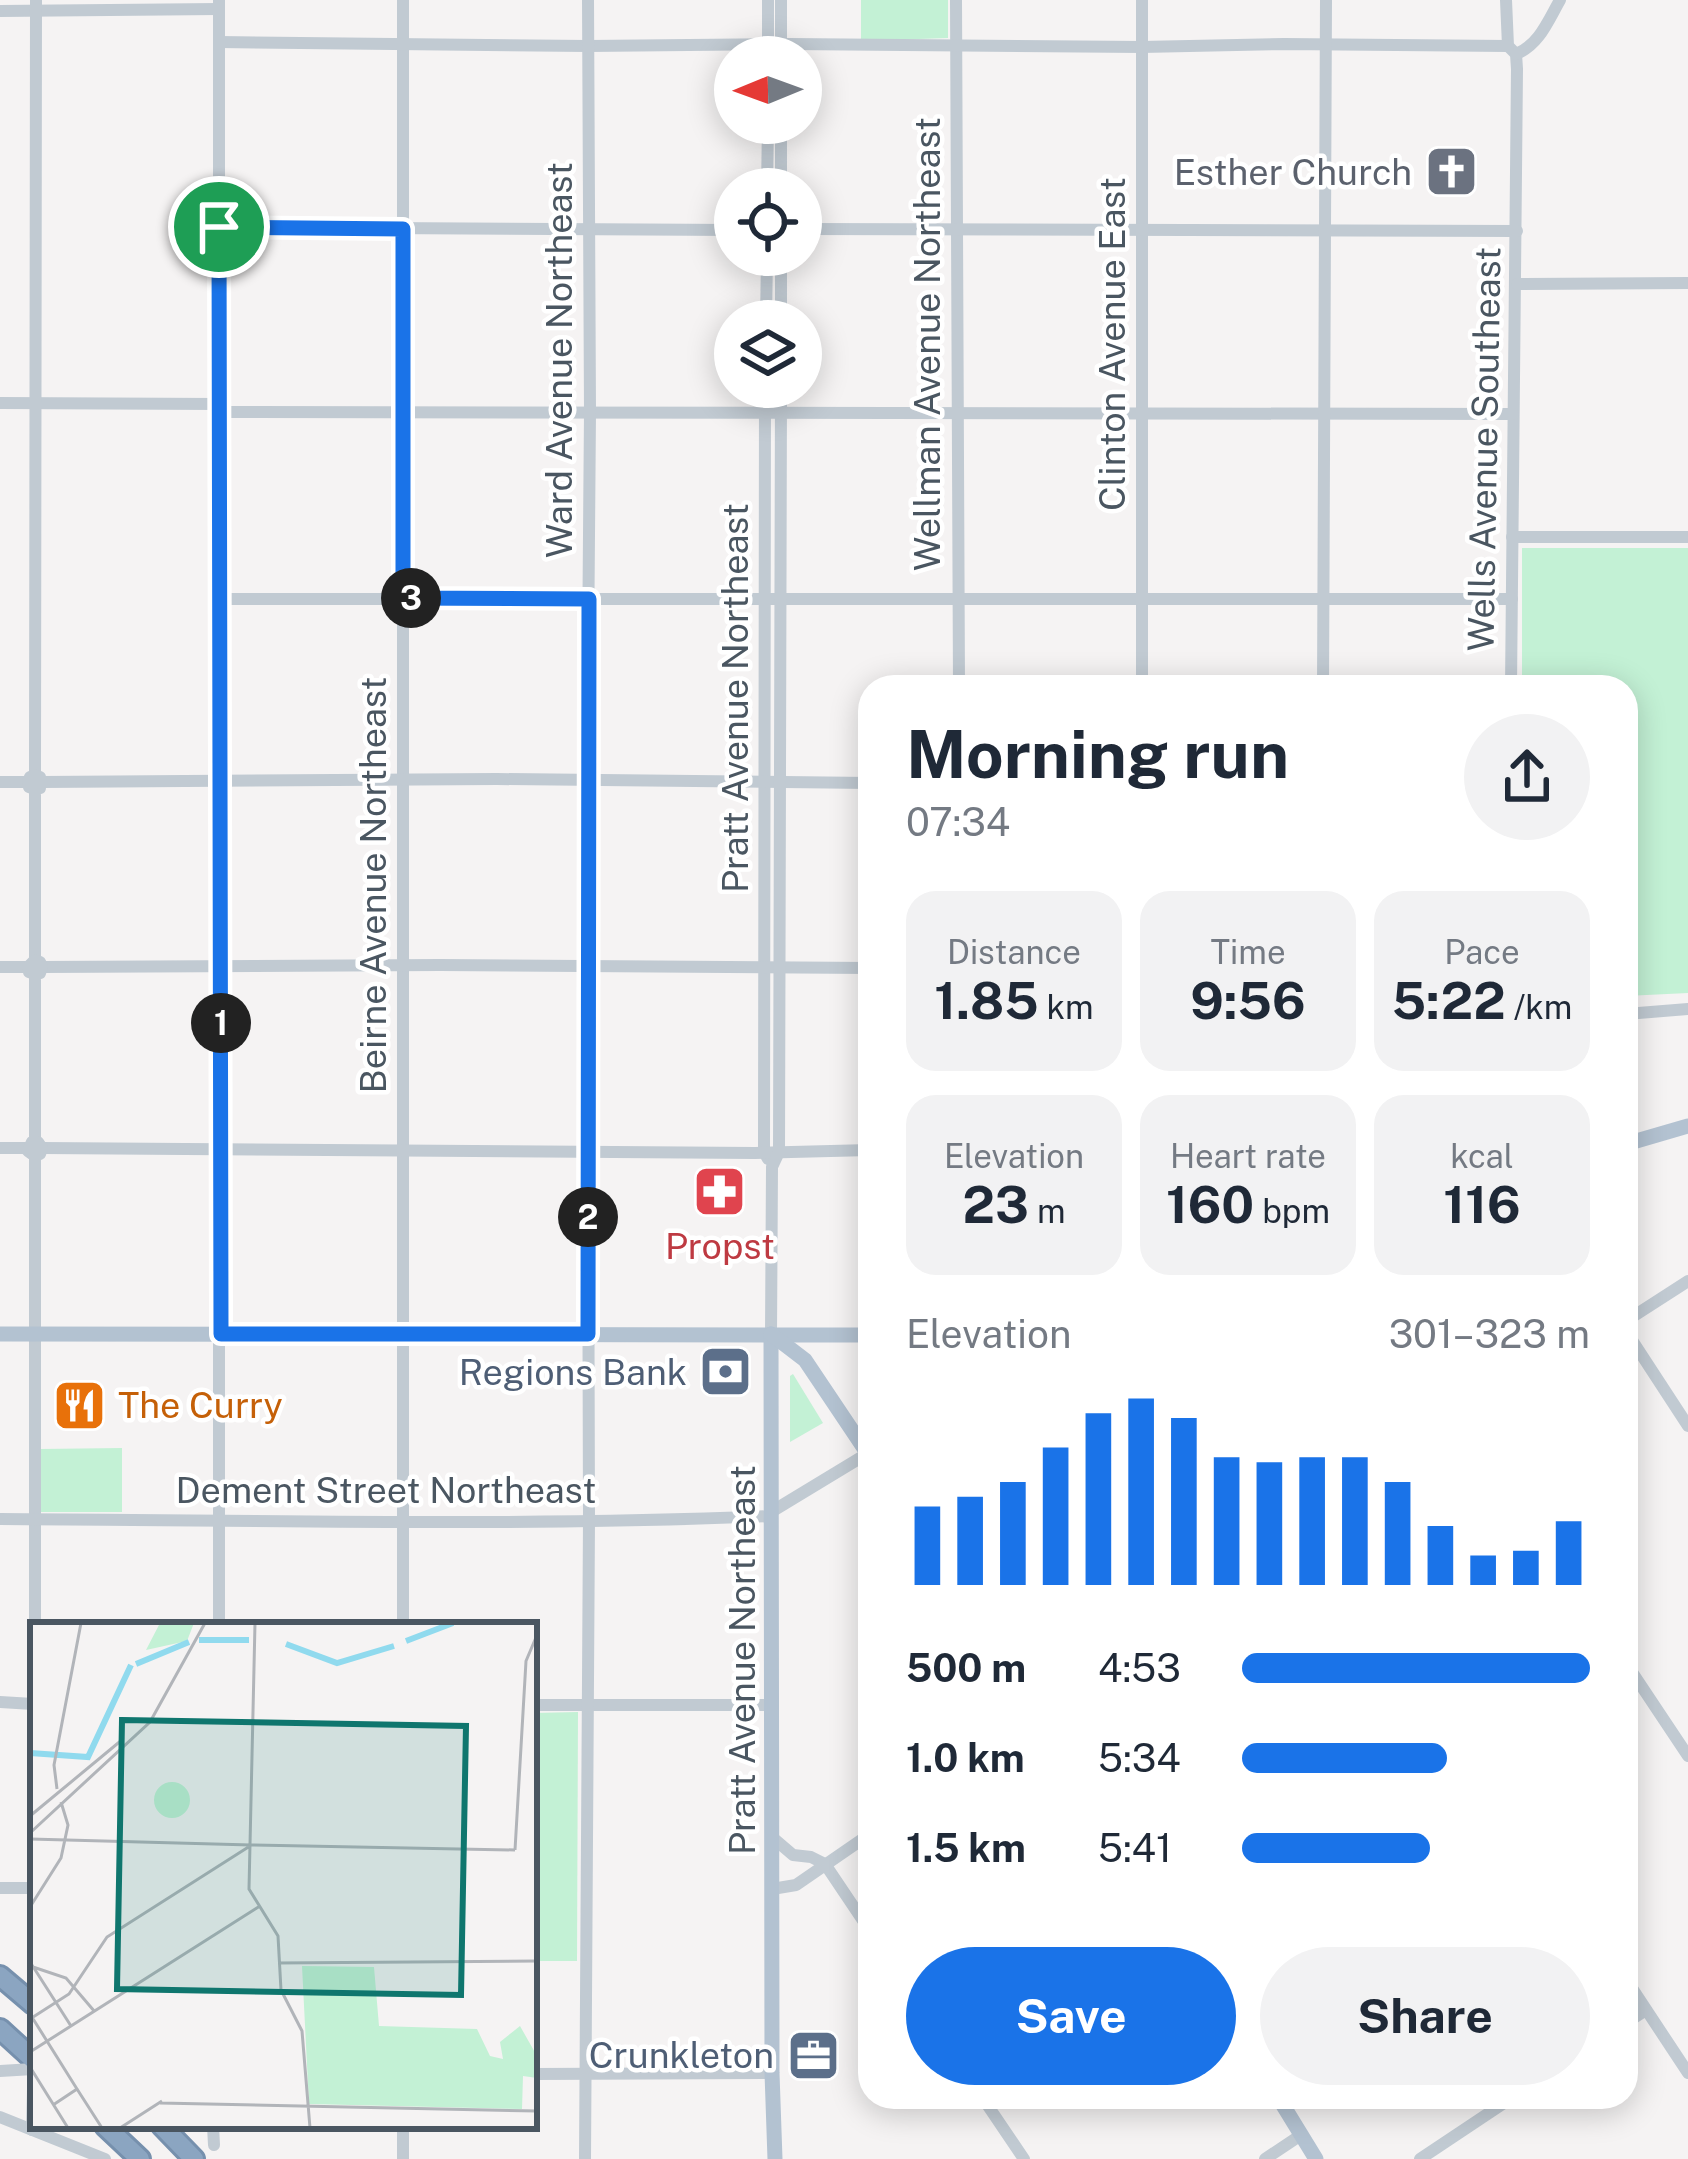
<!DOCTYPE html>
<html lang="en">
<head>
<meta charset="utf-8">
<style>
	:root { --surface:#fff; --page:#f2f2f3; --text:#1f2937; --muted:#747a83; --accent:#1a73e8 }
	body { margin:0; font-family:"Public Sans",sans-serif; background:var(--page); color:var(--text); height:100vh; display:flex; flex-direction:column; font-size:45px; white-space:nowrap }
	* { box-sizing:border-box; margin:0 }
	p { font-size:39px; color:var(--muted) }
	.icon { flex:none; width:66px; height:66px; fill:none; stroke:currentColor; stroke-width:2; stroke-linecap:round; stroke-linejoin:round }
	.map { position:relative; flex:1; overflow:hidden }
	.details { position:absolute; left:858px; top:675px; width:780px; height:1434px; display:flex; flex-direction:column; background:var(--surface); border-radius:36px; box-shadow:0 6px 30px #0003 }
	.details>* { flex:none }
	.needle { width:78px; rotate:269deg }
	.controls { position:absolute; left:714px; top:36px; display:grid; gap:24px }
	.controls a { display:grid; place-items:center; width:108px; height:108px; border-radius:50%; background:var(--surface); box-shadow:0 6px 30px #0003; font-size:60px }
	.pin { position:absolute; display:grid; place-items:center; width:102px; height:102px; color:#fff; margin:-51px; border:6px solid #fff; border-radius:50%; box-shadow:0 3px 12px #0007 }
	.km { position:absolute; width:60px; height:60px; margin:-30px; border-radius:50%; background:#222; color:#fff; font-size:33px; line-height:60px; text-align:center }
	.round { display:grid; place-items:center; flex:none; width:126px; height:126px; border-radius:63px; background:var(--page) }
	.summary { display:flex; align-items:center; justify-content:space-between; height:204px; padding:0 48px }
	h1 { font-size:66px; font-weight:700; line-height:90px }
	.figures { display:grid; grid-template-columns:repeat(3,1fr); gap:18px; height:204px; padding:12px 48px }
	.figures div { display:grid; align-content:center; border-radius:30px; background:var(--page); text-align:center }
	.figures b { font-size:51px; font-weight:700 }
	.figures small { font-size:33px; font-weight:400 }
	.figures p { font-size:33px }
	.chart { height:336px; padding:24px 48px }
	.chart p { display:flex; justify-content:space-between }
	.chart svg { width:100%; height:216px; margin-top:12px; stroke:var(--accent); stroke-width:6 }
	.primary-button { display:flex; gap:24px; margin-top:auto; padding:24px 48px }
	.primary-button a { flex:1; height:138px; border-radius:72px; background:var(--accent); color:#fff; font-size:48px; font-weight:700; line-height:138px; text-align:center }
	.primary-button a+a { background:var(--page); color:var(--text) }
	ul { padding:0 48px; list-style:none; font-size:39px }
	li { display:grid; grid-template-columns:192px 144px 1fr; align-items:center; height:90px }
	li i { height:30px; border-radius:15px; background:var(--accent) }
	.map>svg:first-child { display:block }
	.green { fill:#c3f1d5 }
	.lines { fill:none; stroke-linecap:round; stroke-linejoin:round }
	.highway-casing { stroke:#7690ad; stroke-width:24 }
	.minor { stroke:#c1cad2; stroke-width:12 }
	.major { stroke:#b3c2d1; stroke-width:15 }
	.highway { stroke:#8ba5c1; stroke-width:18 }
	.route-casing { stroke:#fff; stroke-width:24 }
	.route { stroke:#1a73e8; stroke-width:15 }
	.labels { text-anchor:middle; stroke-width:9; stroke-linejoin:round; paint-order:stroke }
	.worship-label { font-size:36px; fill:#5b616d; stroke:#fff; text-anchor:end }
	.street-label { font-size:36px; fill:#4a5661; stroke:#fff }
	.health-label { font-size:36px; fill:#be3a42; stroke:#fff }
	.service-label { font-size:36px; fill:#4e5e75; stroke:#fff; text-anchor:end }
	.food-label { font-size:36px; fill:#c56008; stroke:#fff; text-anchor:start }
	.inset-river { fill:none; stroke:#90daee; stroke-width:6 }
	.inset-road { fill:none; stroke:#b1b4b9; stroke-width:3 }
	.view { fill:#0f766e; fill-opacity:0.15; stroke:#0f766e; stroke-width:6 }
	.inset-edge { fill:none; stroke:#4a5661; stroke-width:6 }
</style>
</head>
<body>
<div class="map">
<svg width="1688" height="2159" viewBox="0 0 1688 2159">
	<rect width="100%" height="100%" fill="#f5f3f3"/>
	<g class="green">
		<polygon points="861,0 948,0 948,38 861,41"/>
		<polygon points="1522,548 1688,548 1688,993 1626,996 1626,687 1522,687"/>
		<polygon points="793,1374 823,1423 790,1442 790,1376"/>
		<polygon points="122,1448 122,1512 41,1512 40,1449"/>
		<polygon points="578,1712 577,1961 534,1961 534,1713"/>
	</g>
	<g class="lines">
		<defs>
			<g id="highway">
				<polyline points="0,1976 33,2004"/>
				<polyline points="0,2029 33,2059"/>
				<polyline points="105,2126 140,2159"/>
				<polyline points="162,2126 194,2159"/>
			</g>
		</defs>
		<use href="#highway" class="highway-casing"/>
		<g class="minor">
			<polyline points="403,0 403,1625"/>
			<polyline points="768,0 768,57"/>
			<polyline points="956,0 959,687"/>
			<polyline points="1142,0 1142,687"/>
			<polyline points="1506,0 1508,46 1516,54 1517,69 1511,687"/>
			<polyline points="0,11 219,9"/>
			<polyline points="219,42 588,46 789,44 1142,47 1284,44 1508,46"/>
			<path d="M1516,54C1539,45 1548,21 1560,0"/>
			<polyline points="781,57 781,0"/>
			<polyline points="767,189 768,123"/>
			<polyline points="781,189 781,123"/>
			<polyline points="219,227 735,230"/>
			<polyline points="801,229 1517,231"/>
			<polyline points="1517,284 1688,283"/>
			<polyline points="766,321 767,255"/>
			<polyline points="781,321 781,255"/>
			<polyline points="765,387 764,1152 768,1159"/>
			<polyline points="0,403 219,404"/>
			<polyline points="219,412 1513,414"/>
			<polyline points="1512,537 1688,537"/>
			<polyline points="220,599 1512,599"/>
			<polyline points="1323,687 1326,0"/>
			<polyline points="35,775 36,0"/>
			<polyline points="0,782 28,782"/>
			<polyline points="42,782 497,779 870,783"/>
			<polyline points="35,789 40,788 40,777 35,775 30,777 28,782 29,787 35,789 35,960"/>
			<polyline points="0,967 28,967"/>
			<polyline points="42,967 440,965 870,968"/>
			<polyline points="1626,1014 1688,1009"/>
			<polyline points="35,1142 35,974 40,973 42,967 40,962 35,960 28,967 29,972 35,974"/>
			<polyline points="0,1148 27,1148"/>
			<polyline points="42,1148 755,1153 870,1150"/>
			<polyline points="35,1156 28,1151 32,1142 38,1142 42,1148 40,1154 35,1156 35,1625"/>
			<polyline points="1626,1321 1688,1281"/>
			<polyline points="1626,1331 1688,1426"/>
			<polyline points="771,1334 772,1167 779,1152 781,387"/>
			<polyline points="771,1512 870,1452"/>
			<path d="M0,1519C257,1520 515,1527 772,1516"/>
			<polyline points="219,1625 219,0"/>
			<polyline points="1626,1663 1688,1756"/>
			<polyline points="0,1702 33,1704"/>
			<polyline points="534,1705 772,1705"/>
			<polyline points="772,1837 793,1855 811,1857 825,1864 870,1931"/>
			<polyline points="0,1888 33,1888"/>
			<polyline points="772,1889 796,1885 870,1834"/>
			<polyline points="1626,1979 1688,2073"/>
			<polyline points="1626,2023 1646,2010"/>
			<polyline points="0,2071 33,2069"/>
			<polyline points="534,2074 772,2073"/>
			<polyline points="982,2097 1024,2159"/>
			<polyline points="0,2117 105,2159"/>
			<polyline points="213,2126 214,2145"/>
			<polyline points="32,2130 33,2089"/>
			<polyline points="403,2159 403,2126"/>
			<polyline points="585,2159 589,1520 587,780 590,412 588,0"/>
			<polyline points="1265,2159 1301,2135"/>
			<polyline points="1420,2159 1513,2097"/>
		</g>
		<g class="major">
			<polyline points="1626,1144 1688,1126"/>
			<polyline points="0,1334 870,1335"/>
			<polyline points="771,1334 772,2073 775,2159"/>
			<polyline points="771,1334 805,1360 870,1457"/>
			<polyline points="1278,2097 1316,2159"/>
		</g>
		<use href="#highway" class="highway"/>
	</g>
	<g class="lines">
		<defs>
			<polygon id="route" points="219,227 403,229 403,598 589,599 588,1334 221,1334"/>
		</defs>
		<use href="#route" class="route-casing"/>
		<use href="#route" class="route"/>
	</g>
	<defs>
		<symbol id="church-square" viewBox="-11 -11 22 22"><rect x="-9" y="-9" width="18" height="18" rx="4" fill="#6b7280" stroke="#fff"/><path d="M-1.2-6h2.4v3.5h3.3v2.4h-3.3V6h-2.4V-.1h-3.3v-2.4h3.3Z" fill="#fff"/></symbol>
		<symbol id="pharmacy-square" viewBox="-11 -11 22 22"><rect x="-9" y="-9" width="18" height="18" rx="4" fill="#e0444e" stroke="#fff"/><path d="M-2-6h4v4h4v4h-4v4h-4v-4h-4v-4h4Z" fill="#fff"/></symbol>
		<symbol id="bank-square" viewBox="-11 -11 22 22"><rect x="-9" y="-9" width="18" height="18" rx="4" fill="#5c6f8a" stroke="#fff"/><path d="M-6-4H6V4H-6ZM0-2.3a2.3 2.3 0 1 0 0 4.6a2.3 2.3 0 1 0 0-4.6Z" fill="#fff"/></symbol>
		<symbol id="restaurant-square" viewBox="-11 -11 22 22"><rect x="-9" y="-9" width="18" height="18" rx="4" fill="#e8710a" stroke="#fff"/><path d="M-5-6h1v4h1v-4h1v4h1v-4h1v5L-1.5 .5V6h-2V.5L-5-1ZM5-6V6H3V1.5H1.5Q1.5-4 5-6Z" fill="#fff"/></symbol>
		<symbol id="office-square" viewBox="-11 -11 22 22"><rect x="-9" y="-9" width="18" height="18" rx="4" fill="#5c6f8a" stroke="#fff"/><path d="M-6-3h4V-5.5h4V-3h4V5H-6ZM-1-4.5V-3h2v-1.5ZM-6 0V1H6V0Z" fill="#fff"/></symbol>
	</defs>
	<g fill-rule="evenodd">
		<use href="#church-square" x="1422" y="142" width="59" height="59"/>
		<use href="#pharmacy-square" x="690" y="1162" width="59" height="59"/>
		<use href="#bank-square" x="696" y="1342" width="59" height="59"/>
		<use href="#restaurant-square" x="50" y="1376" width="59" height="59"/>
		<use href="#office-square" x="784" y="2026" width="59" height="59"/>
	</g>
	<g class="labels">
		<g class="worship-label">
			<text x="1412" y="185">Esther Church</text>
		</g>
		<g class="street-label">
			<text transform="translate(927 344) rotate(-90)" y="13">Wellman Avenue Northeast</text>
			<text transform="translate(1112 344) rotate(-90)" y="13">Clinton Avenue East</text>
			<text transform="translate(559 360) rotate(-90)" y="13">Ward Avenue Northeast</text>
			<text transform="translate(1484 449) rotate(-89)" y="13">Wells Avenue Southeast</text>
			<text transform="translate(735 698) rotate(-90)" y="13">Pratt Avenue Northeast</text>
			<text transform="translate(373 885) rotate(-90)" y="13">Beirne Avenue Northeast</text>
			<text x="386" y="1503">Dement Street Northeast</text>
			<text transform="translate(742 1660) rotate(-90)" y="13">Pratt Avenue Northeast</text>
		</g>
		<g class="health-label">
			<text x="720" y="1259">Propst</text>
		</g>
		<g class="service-label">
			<text x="687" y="1385">Regions Bank</text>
			<text x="774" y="2068">Crunkleton</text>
		</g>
		<g class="food-label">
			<text x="118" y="1418">The Curry</text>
		</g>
	</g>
	<g transform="translate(30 1622)">
		<rect width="507" height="507" fill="#f5f3f3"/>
		<path d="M130,1H164L157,19L116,28ZM124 178a18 18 0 1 1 36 0a18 18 0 1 1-36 0ZM272,344L344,345L349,404L447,407L460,434L473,437L470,420L490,404L507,434V456L493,454L492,487L279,482Z" fill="#c3f1d5"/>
		<path class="inset-river" d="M169,18H219M376,19L423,1M256,22L307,41L364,24M106,42L159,20M0,131L58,135L101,43"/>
		<path class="inset-road" d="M225,1L219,267L248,314L251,368L272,409L280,506M27,167L24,143L51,1M0,194L93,117M0,211L120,100L175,1M0,217L221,223M221,223L485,228M485,228L496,39L507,13M0,285L31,236L38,203L31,180M248,341L507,339M2,343L41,404M0,344L36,356L65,390M0,392L47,467L23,483M0,397L39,372L77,315L220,224M0,430L230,284M0,445L38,506M47,467L72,506M130,481L507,489M90,506L132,479"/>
		<path class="view" d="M92,98L436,104L431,373L87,367Z"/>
		<rect width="507" height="507" class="inset-edge"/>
	</g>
</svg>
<div class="controls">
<a><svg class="needle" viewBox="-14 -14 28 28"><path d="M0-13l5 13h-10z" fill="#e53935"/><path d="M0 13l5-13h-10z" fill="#747a83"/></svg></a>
<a><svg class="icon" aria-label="locate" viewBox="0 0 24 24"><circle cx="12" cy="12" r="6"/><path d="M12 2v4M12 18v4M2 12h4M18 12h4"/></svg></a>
<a><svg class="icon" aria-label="layers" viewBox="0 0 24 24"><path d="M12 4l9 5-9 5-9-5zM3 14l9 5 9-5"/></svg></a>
</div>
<div class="pin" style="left:219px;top:227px;background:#1e9e55"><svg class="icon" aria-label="arrive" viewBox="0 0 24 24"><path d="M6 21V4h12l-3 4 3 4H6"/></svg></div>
<b class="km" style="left:221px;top:1023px">1</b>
<b class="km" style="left:588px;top:1217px">2</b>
<b class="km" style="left:411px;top:598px">3</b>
<section class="details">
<div class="summary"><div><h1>Morning run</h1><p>07:34</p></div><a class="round"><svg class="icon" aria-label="share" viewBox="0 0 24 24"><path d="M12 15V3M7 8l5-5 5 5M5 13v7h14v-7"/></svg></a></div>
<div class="figures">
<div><p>Distance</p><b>1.85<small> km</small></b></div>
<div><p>Time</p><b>9:56</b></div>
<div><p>Pace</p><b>5:22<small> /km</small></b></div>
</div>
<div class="figures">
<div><p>Elevation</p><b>23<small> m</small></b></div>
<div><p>Heart rate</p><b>160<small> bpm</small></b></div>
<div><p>kcal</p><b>116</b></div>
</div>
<div class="chart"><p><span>Elevation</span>301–323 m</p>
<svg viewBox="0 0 160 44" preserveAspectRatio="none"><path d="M5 44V28M15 44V26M25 44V23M35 44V16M45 44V9M55 44V6M65 44V10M75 44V18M85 44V19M95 44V18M105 44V18M115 44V23M125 44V32M135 44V38M145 44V37M155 44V31"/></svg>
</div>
<ul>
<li><b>500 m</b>4:53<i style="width:100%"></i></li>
<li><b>1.0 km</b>5:34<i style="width:59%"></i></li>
<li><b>1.5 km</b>5:41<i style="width:54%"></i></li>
</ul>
<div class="primary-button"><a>Save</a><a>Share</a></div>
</section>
</div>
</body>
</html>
